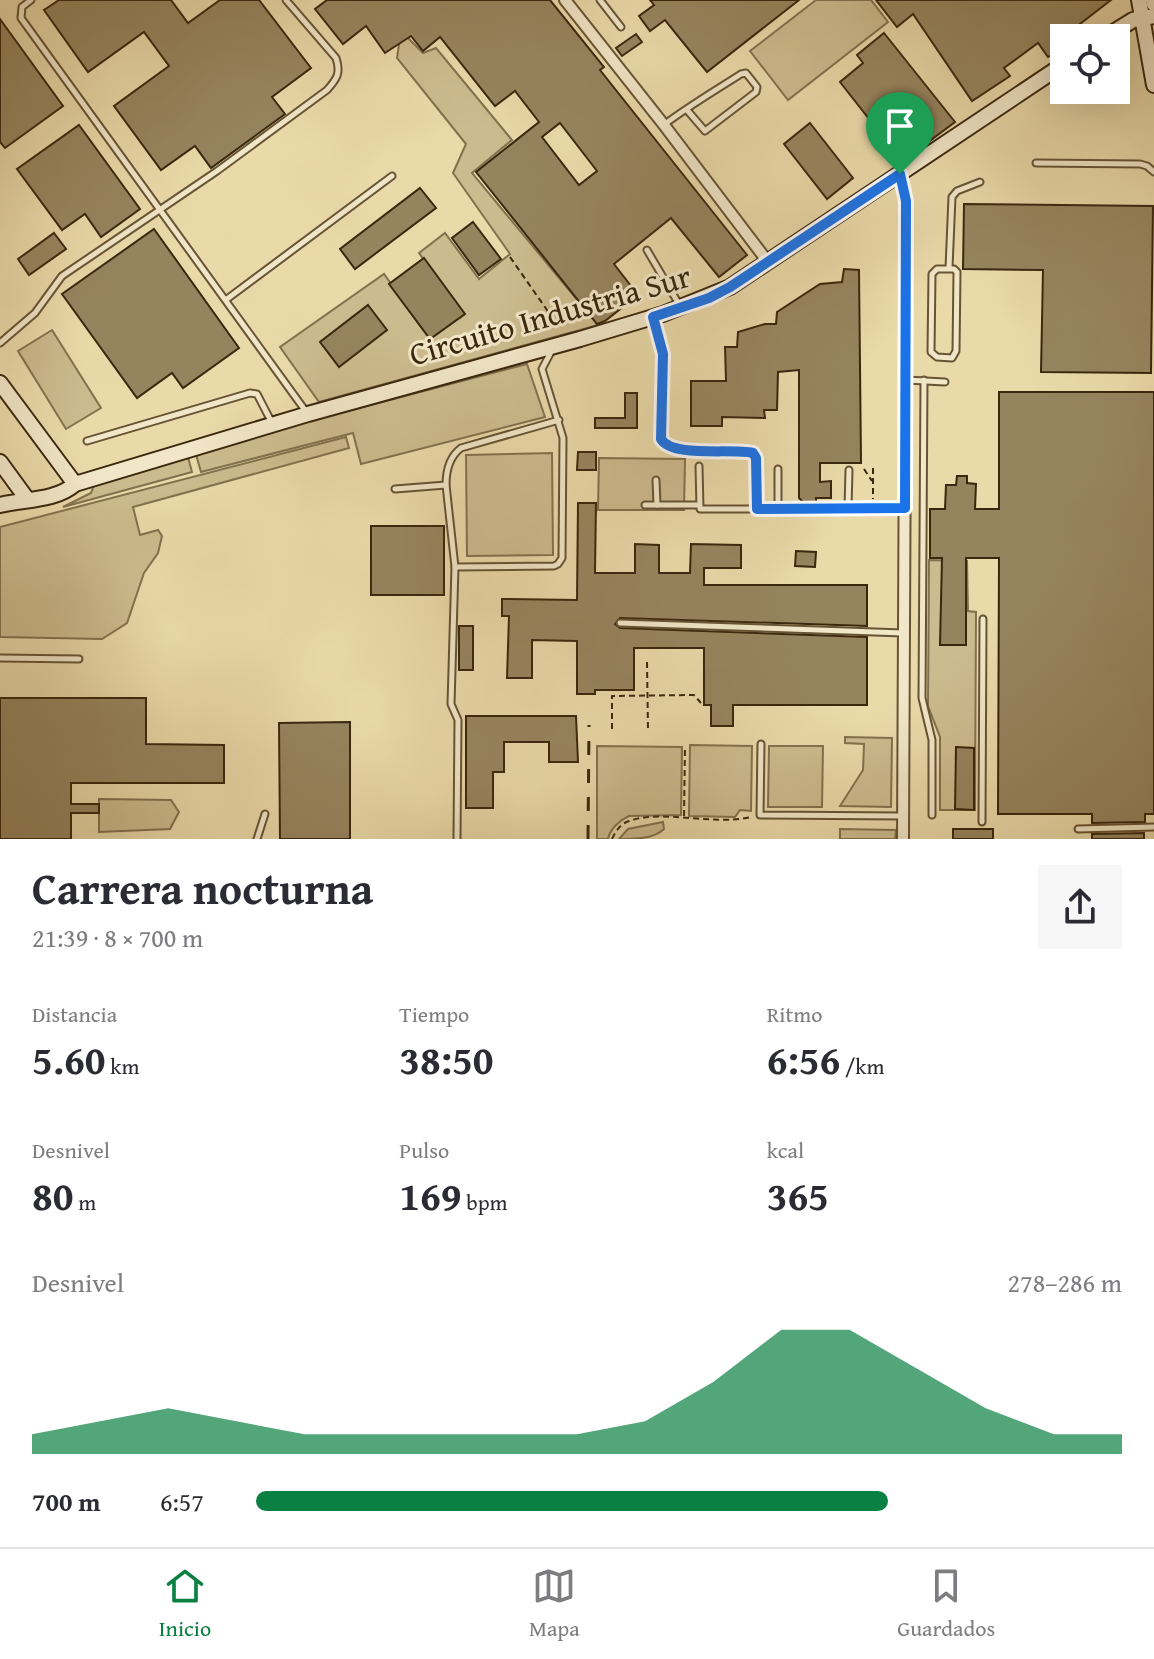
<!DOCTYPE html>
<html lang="es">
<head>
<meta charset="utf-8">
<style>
	:root { --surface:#fff; --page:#f7f7f7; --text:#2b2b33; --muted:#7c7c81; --line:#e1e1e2; --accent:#0b8043 }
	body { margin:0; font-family:"Gentium Book Plus",serif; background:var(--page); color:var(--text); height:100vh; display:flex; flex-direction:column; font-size:30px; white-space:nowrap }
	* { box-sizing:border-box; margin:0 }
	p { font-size:26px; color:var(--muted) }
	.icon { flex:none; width:44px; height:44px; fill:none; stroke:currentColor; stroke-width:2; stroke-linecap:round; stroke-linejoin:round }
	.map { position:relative; height:839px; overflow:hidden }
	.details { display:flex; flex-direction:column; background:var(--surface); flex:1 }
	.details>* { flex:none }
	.fabs { position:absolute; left:1050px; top:24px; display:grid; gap:16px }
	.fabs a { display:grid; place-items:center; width:80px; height:80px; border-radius:0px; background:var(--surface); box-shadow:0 8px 32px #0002; font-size:40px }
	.pin { position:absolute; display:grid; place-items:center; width:68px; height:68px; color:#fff; margin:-82px -34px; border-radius:50% 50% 50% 0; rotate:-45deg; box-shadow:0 0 8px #0007 }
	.pin .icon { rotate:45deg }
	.round { display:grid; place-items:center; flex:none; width:84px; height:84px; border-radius:0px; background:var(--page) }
	.summary { display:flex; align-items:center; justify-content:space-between; height:136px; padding:0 32px }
	h1 { font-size:44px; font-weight:700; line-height:60px }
	.stats { display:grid; grid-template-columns:repeat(3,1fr); gap:12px; height:136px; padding:8px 32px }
	.stats div { display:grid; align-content:center }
	.stats b { font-size:40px; font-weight:700 }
	.stats small { font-size:22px; font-weight:400 }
	.stats p { font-size:22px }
	.chart { height:224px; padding:16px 32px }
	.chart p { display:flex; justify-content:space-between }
	.chart svg { width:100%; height:144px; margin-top:8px; fill:var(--accent); opacity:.7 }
	ul { padding:0 32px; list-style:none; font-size:26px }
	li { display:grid; grid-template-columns:128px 96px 1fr; align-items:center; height:60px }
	li i { height:20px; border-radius:10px; background:var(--accent) }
	.menu { display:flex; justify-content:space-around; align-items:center; height:112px; border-top:2px solid var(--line); background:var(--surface); font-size:22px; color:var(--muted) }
	.menu a { display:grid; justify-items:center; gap:4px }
	.menu .selected { color:var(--accent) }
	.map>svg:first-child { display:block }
	.green { fill:#ccbb8e; stroke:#83714e; stroke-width:2 }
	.building { fill:#96845e; stroke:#3a270d; stroke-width:2; fill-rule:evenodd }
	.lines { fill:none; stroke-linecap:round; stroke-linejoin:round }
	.service-casing { stroke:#665434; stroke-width:9 }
	.minor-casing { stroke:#665434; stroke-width:14 }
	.secondary-casing { stroke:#3a270d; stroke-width:18 }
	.path { stroke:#3a270d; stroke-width:2; stroke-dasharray:6 4; stroke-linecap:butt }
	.service { stroke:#f1e6c7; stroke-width:5 }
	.minor { stroke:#f1e6c7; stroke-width:10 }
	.secondary { stroke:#f1e6c7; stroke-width:14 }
	.rail { stroke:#3a270d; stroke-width:3; stroke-dasharray:14 14; stroke-linecap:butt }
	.route-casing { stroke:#fff; stroke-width:16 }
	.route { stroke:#1a73e8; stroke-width:10 }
	.labels { text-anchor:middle; stroke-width:6; stroke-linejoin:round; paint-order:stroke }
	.street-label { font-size:32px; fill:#3a270d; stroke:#f1e6c7 }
</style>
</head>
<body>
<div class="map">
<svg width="1154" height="839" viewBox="0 0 1154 839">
	<rect width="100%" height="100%" fill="#ead9a9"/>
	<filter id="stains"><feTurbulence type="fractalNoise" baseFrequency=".0025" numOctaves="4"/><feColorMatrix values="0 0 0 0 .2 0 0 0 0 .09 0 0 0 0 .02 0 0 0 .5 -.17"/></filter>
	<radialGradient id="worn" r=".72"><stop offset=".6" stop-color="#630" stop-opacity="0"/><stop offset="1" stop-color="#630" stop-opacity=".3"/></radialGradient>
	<g class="green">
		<polygon points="816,0 871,0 888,22 788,100 750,51"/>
		<polygon points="401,31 423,53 436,48 512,140 472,173 598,325 319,402 280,347 384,274 429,337 463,314 419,253 445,233 479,279 510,254 453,173 466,144 397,58"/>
		<polygon points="52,330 101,408 66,429 18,351"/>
		<polygon points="527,364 545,417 361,464 353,433 201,472 195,451"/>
		<polygon points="346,437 349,448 133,507 140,535 158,530 162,536 158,553 144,573 127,623 102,639 0,637 0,527"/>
		<polygon points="552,453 553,555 467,556 466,455"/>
		<polygon points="188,457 192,472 63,507 91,493 95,482"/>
		<polygon points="599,458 685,459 684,510 598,510"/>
		<polygon points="929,560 967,561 968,611 976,612 975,810 940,810 940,737 928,706"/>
		<polygon points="845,737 892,738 891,807 840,806 863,770 864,744 845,743"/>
		<polygon points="690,745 752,746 751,811 740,810 735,817 689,816"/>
		<path d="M597,746L682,747L681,815L629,816C620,820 610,829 608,839H597Z"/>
		<polygon points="769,746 823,746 822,807 768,807"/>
		<polygon points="99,799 171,800 179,812 170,829 99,832"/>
		<path d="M663,822L664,829C654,839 634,839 619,839L628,829Z"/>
		<polygon points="840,829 896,830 895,839 840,839"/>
	</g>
	<g class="building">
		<polygon points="59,0 171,0 188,23 220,0 259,0 311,68 272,97 285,114 211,168 195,146 161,170 114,106 169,66 144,32 88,72 44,10"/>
		<path d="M327,0H550L604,67L600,70L747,255L719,277L671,218L614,264L638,295L605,321L597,324L476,172L539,122L515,91L495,106L440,37L423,51L411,36L385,53L366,26L343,44L315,9ZM560,123L597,171L579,185L542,137Z"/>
		<polygon points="650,0 799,0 707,72 665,20 650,31 639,16 654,5"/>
		<polygon points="876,0 1111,0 1080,24 1086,32 1077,38 1064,38 1064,47 1048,57 1038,43 1004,68 1010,76 972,101 913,14 897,27"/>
		<polygon points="0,19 63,106 5,148 0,142"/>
		<polygon points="884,33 955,122 927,143 918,133 895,152 840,82 863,63 857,55"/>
		<polygon points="636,34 642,42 622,56 616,48"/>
		<polygon points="810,123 853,178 827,199 784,144"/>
		<polygon points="79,125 140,209 101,237 85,214 62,230 17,169"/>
		<polygon points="420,188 436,208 355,269 340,249"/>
		<polygon points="964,204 1153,206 1151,373 1041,372 1043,270 963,269"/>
		<polygon points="473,222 501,259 479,275 452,238"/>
		<polygon points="154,229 239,348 183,388 172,373 137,398 62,294"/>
		<polygon points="54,233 66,249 29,275 18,259"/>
		<polygon points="424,258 465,314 430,339 389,284"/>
		<polygon points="844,269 859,270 861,463 820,463 820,482 831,481 831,498 816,498 816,503 804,503 799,498 799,370 778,372 777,410 764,410 765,418 722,417 722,426 691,426 691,381 726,381 725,347 737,347 738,332 765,324 776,324 777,312 820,284 842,282"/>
		<polygon points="368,305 387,330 339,367 320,342"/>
		<polygon points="999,392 1154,392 1154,814 1145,814 1145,822 1092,823 1092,814 998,814 999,558 966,558 966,645 940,645 942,558 930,558 930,509 945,509 946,485 956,485 957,476 967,476 967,483 976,484 975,509 999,509"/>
		<polygon points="625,393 637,393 637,428 595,428 595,418 625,418"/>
		<polygon points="578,452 596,452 596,470 577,470"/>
		<polygon points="578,503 596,503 595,573 635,573 635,544 659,545 659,573 690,573 691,544 741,545 741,568 704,568 704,585 867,585 867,626 620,618 615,624 620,628 867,637 867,705 733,705 733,726 711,726 711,705 704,705 704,648 634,648 634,690 595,690 595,694 577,694 577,641 532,640 532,678 507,678 509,616 502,616 502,599 577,600"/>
		<rect x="371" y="526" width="73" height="69"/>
		<polygon points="796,551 816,552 815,567 795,566"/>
		<rect x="459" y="626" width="14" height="44"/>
		<polygon points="0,698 146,698 146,744 224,745 224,783 71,783 71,804 99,804 99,813 71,813 71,839 0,839"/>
		<polygon points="466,716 576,716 578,762 549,762 549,742 504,742 504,772 493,772 493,808 466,808"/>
		<polygon points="350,722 350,839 280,839 279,723"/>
		<polygon points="956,747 974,748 974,810 955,809"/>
		<rect x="953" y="829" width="40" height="10"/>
		<polygon points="1144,833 1144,839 1092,839 1092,834"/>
	</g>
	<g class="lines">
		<defs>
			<g id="service">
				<polyline points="31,0 22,7 21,18 307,413"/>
				<polyline points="600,0 621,27"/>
				<path d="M665,124C689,106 716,90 741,74L746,73L757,87L756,92L705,131L687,110"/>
				<polyline points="1036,163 1140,164 1147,166 1154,172"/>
				<polyline points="647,250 680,306"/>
				<polyline points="949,268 952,197 957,191 980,182"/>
				<polygon points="937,269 954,269 957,272 956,351 952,358 937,357 931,352 932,274"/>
				<polyline points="227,299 392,176"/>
				<polyline points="654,319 663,354 660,432 664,444 676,449 753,453 756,458 757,509 904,508"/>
				<path d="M0,343L35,313L62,276L217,171L327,90C337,79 341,73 336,58L286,0"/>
				<path d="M552,350L542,369L563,438L562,558L558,564L554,566L455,567L446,485C446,470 449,457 461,448L559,420"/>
				<polyline points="906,380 945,382"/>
				<polyline points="924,380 922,698 932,740 932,815"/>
				<polyline points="87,441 250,393 257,394 272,423"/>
				<polyline points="699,466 700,509 757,509"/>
				<polyline points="656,480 657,505"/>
				<polyline points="395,489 446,485"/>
				<polyline points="645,505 698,505"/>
				<polyline points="848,508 849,470"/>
				<polyline points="778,509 778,469"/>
				<polyline points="455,567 451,704 458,720 457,839"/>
				<polyline points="620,623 903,633"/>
				<polyline points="0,658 79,659"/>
				<polyline points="761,744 760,815 902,816"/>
				<polyline points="982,822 983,619"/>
				<polyline points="1078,829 1154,827"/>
				<polyline points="257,839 265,814"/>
			</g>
			<g id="minor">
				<polyline points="565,0 664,125 768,262"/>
				<polyline points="900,174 906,201 903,839"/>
			</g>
			<g id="secondary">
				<polyline points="1139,0 1154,85"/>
				<polyline points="1153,0 1154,4"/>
				<polyline points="1104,38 1133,20 1154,16"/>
				<polyline points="0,383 75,484"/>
				<polyline points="0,462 27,499"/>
				<path d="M0,505C25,499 56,501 75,484L308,414L580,339L663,314L730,287L1064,64"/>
			</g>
		</defs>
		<use href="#service" class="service-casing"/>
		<use href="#minor" class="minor-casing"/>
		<use href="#secondary" class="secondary-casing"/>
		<g class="path">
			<polyline points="510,257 547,310 553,323"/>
			<polyline points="873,468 873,499"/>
			<polyline points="864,469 872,481"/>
			<polyline points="647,662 648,729"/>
			<polyline points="612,729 612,696 694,695 701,703"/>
			<polyline points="684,816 685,746"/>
			<path d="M612,839C616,831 620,824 629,821C663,809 713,826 751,817"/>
		</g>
		<use href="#service" class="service"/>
		<use href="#minor" class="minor"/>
		<use href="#secondary" class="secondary"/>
		<polyline class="rail" points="588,839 589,725"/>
	</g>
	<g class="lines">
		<defs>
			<path id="route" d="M900,174L906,201L905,508L757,509L756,458L753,453C731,448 672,458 661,439L663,354L653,317L709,298L730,287Z"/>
		</defs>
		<use href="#route" class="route-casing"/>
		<use href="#route" class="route"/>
	</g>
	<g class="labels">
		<g class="street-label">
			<text transform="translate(550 315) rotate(-16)" y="11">Circuito Industria Sur</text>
		</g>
	</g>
	<rect width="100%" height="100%" filter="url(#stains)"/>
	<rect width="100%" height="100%" fill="url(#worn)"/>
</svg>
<div class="fabs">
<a><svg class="icon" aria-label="locate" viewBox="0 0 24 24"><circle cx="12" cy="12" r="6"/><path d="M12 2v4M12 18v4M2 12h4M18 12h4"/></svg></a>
</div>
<div class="pin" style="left:900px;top:174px;background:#1e9e55"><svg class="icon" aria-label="arrive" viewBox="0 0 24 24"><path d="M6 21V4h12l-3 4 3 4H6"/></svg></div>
</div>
<section class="details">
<div class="summary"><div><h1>Carrera nocturna</h1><p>21:39 · 8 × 700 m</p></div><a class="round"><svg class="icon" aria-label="share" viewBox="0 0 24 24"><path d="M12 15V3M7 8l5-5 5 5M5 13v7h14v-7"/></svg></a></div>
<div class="stats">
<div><p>Distancia</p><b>5.60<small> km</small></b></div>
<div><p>Tiempo</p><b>38:50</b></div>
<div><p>Ritmo</p><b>6:56<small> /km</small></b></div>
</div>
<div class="stats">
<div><p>Desnivel</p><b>80<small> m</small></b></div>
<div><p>Pulso</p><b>169<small> bpm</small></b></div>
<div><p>kcal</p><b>365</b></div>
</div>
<div class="chart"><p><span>Desnivel</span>278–286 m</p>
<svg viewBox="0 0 160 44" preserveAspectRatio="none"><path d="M0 44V38L10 34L20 30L30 34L40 38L50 38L60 38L70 38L80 38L90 34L100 22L110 6L120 6L130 18L140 30L150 38L160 38V44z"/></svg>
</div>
<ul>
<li><b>700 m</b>6:57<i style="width:73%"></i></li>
</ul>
</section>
<nav class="menu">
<a class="selected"><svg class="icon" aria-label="home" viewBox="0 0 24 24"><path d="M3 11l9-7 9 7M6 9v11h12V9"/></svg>Inicio</a>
<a><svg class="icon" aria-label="map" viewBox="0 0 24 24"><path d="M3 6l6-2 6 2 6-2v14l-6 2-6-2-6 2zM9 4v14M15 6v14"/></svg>Mapa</a>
<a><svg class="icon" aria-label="saved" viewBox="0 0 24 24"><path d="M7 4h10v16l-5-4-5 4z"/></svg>Guardados</a>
</nav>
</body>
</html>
